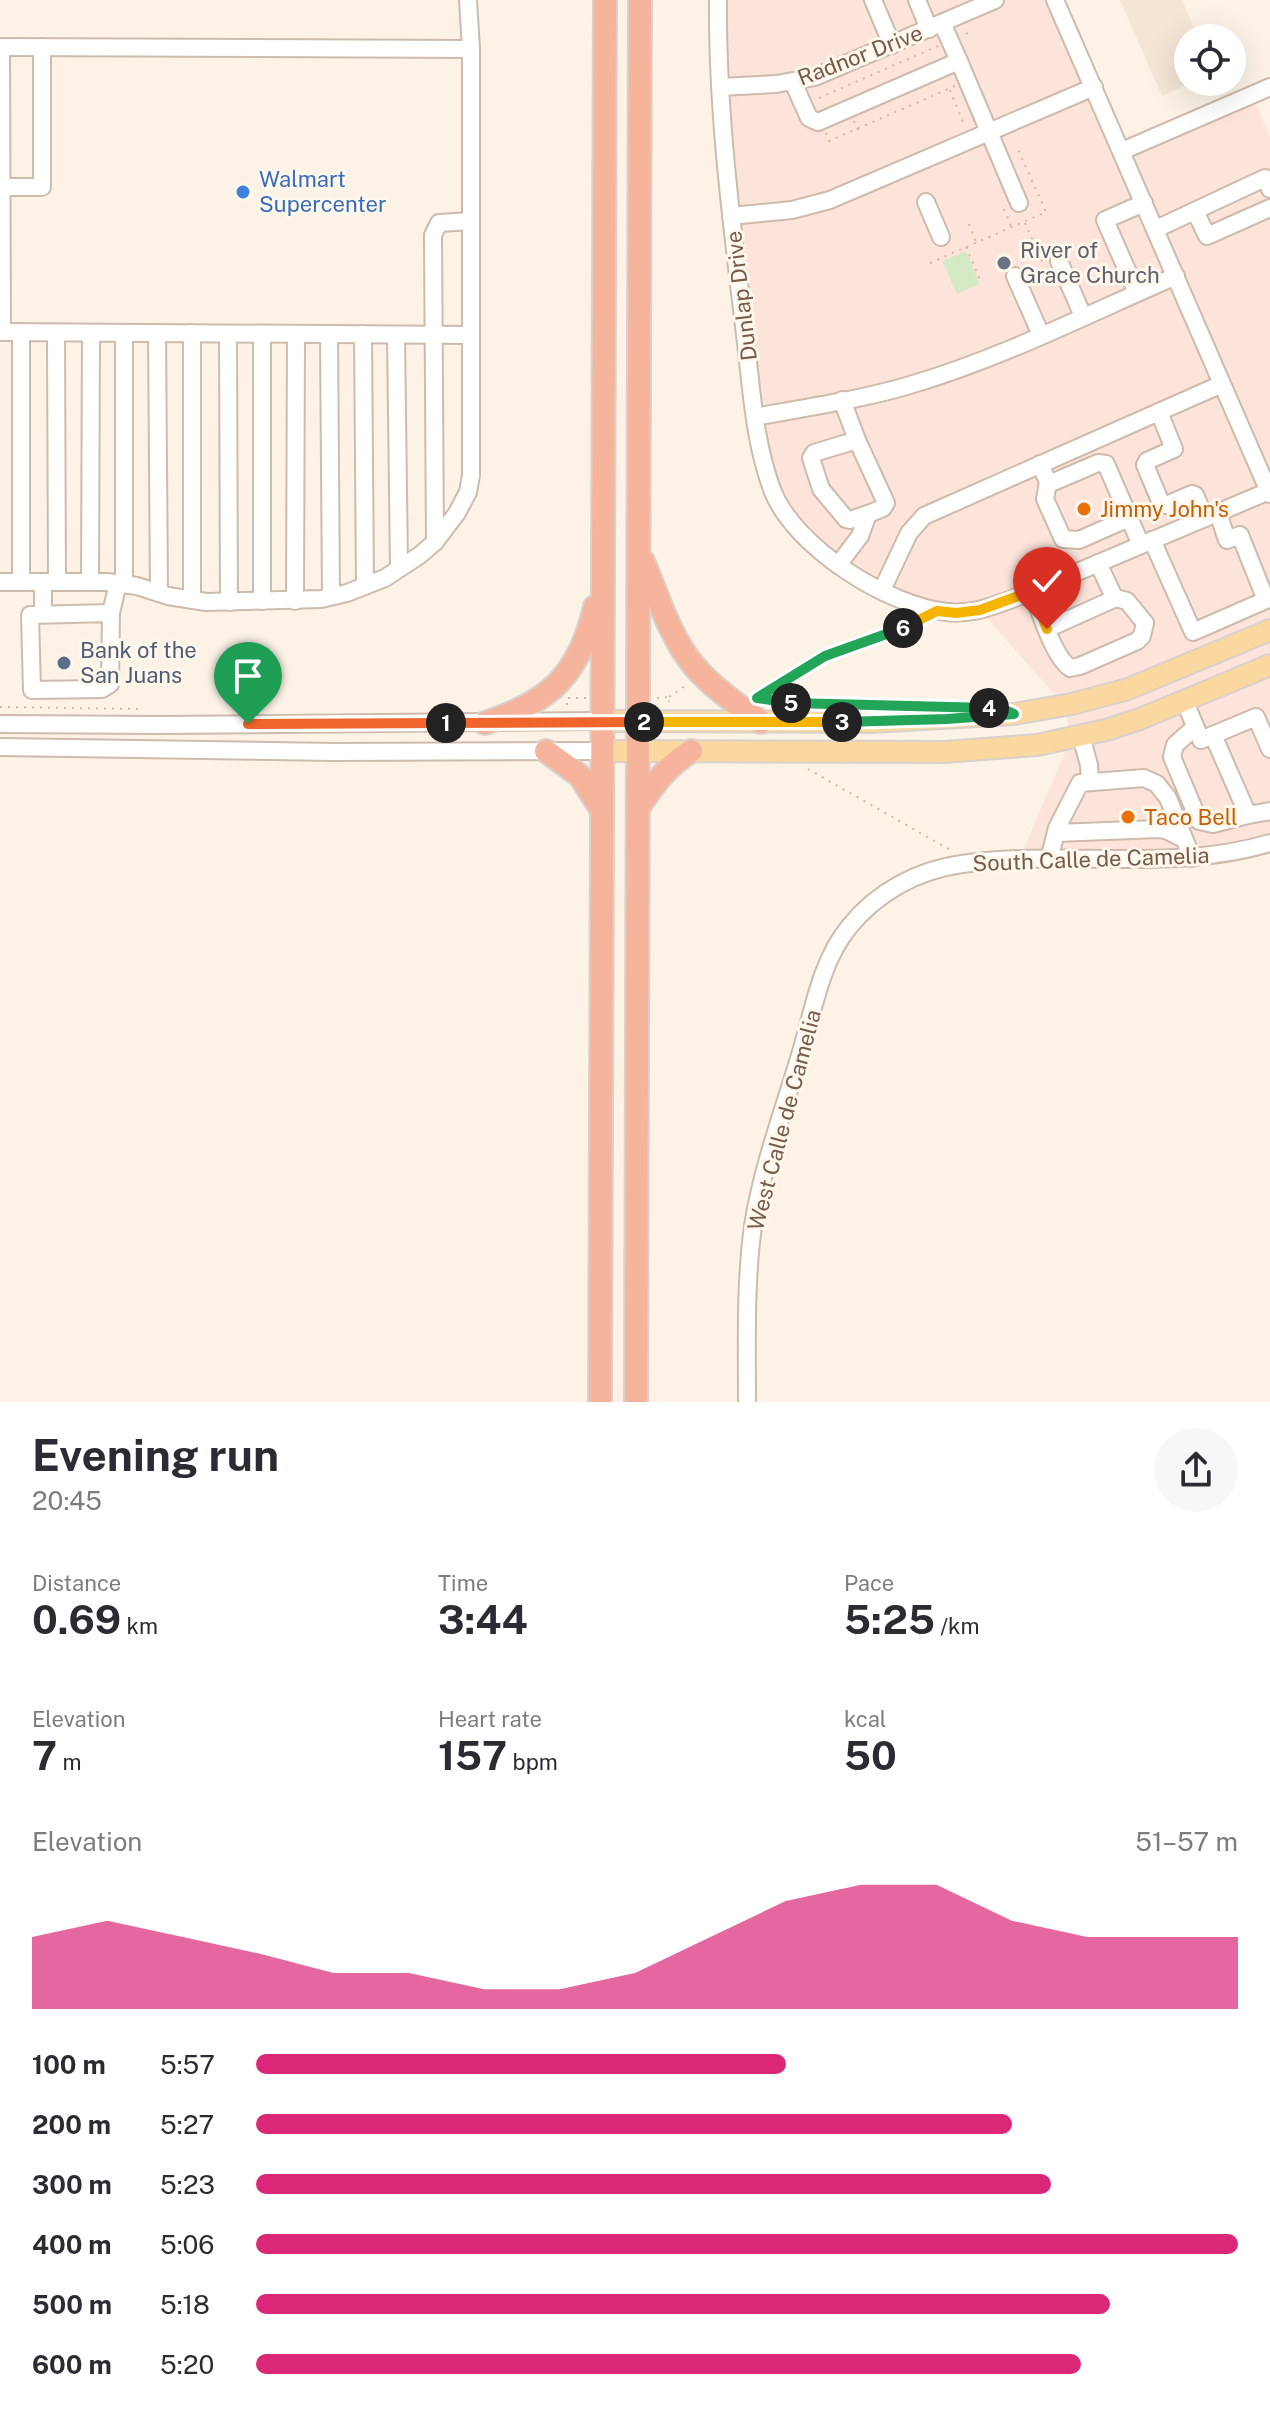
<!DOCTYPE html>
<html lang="en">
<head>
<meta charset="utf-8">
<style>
	:root { --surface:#fff; --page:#f7f7f7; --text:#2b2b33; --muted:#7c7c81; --accent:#db2777 }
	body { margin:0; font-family:"Public Sans",sans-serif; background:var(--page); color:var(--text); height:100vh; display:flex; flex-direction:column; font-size:30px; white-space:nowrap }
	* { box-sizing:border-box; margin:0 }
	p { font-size:26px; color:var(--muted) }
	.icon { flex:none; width:44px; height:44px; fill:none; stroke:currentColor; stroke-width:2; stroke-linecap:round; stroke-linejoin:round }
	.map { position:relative; height:1402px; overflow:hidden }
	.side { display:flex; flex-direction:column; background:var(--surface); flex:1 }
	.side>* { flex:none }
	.tools { position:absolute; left:1174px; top:24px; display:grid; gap:16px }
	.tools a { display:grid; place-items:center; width:72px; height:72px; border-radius:50%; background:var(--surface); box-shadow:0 8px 32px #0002; font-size:40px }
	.pin { position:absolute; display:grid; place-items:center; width:68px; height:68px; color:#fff; margin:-82px -34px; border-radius:50% 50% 50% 0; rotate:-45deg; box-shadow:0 0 8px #0007 }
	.pin .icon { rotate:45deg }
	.km { position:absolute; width:40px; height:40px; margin:-20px; border-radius:50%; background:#222; color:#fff; font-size:22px; line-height:40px; text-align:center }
	.round { display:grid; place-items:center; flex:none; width:84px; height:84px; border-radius:42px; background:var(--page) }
	.headline { display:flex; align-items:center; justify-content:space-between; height:136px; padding:0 32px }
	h1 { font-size:44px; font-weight:700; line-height:60px }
	.metrics { display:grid; grid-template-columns:repeat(3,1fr); gap:12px; height:136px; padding:8px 32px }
	.metrics div { display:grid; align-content:center }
	.metrics b { font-size:40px; font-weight:700 }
	.metrics small { font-size:22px; font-weight:400 }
	.metrics p { font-size:22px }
	.chart { height:224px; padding:16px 32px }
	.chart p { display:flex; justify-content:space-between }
	.chart svg { width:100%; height:144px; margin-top:8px; fill:var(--accent); opacity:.7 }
	ul { padding:0 32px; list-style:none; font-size:26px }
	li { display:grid; grid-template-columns:128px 96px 1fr; align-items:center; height:60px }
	li i { height:20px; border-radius:10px; background:var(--accent) }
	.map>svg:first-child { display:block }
	.residential { fill:#f4e5d4 }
	.commercial { fill:#fce4da }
	.green { fill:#d4eac4 }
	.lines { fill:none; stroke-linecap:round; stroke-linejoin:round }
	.minor-casing { stroke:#cebbac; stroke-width:20 }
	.major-casing { stroke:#d9d1cc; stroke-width:24 }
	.highway-casing { stroke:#d9d1cc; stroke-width:26 }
	.path { stroke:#d7b5a0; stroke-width:2; stroke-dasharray:2 6; stroke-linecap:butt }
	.minor { stroke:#fff; stroke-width:16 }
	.major { stroke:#fad89f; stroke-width:20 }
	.highway { stroke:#f6b49d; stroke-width:22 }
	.split-1-casing { stroke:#fff; stroke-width:16 }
	.split-2-casing { stroke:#fff; stroke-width:16 }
	.split-3-casing { stroke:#fff; stroke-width:16 }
	.split-4-casing { stroke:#fff; stroke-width:16 }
	.split-5-casing { stroke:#fff; stroke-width:16 }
	.split-6-casing { stroke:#fff; stroke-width:16 }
	.split-7-casing { stroke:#fff; stroke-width:16 }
	.split-1 { stroke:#f0652b; stroke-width:10 }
	.split-2 { stroke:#f0652b; stroke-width:10 }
	.split-3 { stroke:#f5b400; stroke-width:10 }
	.split-4 { stroke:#22a559; stroke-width:10 }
	.split-5 { stroke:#22a559; stroke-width:10 }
	.split-6 { stroke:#22a559; stroke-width:10 }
	.split-7 { stroke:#f5b400; stroke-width:10 }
	.shop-dot { fill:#3f7fe0; stroke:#fff7ec; stroke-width:3 }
	.worship-dot { fill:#6b7280; stroke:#fff7ec; stroke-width:3 }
	.food-dot { fill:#e8710a; stroke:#fff7ec; stroke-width:3 }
	.service-dot { fill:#5c6f8a; stroke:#fff7ec; stroke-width:3 }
	.labels { text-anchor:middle; stroke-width:6; stroke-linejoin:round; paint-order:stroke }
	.street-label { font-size:22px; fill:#765a4a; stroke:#fff7ec }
	.shop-label { font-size:22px; fill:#366cbe; stroke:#fff7ec; text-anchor:start }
	.worship-label { font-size:22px; fill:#5b616d; stroke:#fff7ec; text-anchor:start }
	.food-label { font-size:22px; fill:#c56008; stroke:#fff7ec; text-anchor:start }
	.service-label { font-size:22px; fill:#4e5e75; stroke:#fff7ec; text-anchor:start }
</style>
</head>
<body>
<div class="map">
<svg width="1270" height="1402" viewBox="0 0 1270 1402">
	<rect width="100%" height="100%" fill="#fcf3e6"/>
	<polygon class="residential" points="1120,0 1182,0 1198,38 1188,38 1188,82 1193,82 1162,96"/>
	<polygon class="commercial" points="718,0 1055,0 1122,151 1252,95 1270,137 1270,843 1240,851 1019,860 1071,738 1064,705 980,610 956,613 882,590 789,519 755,417"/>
	<polygon class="green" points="966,251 980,284 957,294 942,261"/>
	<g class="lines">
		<defs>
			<g id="minor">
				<path d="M718,0C717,109 731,217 744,326C751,381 753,440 773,492C796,548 888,606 947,612C974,615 999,604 1023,595L1269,491"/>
				<polyline points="873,0 892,45"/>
				<polyline points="917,0 929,29"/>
				<polyline points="1055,0 1270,494"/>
				<polyline points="942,23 959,61"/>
				<polyline points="0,47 471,49"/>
				<polyline points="1,47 2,332"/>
				<polyline points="793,82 809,118 818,122 959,61 1019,203"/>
				<polyline points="720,87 776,84 815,77 995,0"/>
				<polyline points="1122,151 1270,87"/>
				<polyline points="1,187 42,187 42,47"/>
				<polyline points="926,202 941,237"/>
				<polyline points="1195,211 1207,236 1270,208"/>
				<polyline points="731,216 792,210 830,200 1094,87"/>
				<polyline points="1156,229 1265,178 1270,189"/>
				<polyline points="1059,261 1083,316"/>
				<polyline points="1015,276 1041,335"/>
				<polyline points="1137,293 1105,220 1144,203"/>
				<polyline points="0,332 471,335"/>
				<polyline points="56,333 57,582"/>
				<polyline points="124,333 124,584"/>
				<polyline points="157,333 159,593"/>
				<polyline points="228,334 229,602"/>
				<polyline points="262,334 262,601"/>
				<polyline points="329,334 331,596"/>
				<polyline points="363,334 365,586"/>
				<polyline points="396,335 399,568"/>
				<polyline points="1159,412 1174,449 1147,461 1145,465 1161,503 1166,505 1192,494 1195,495 1205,518"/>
				<path d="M755,417C807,407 860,400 910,385C1002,358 1088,314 1176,276"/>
				<polyline points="857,440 886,503 883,508 868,514"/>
				<polyline points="1040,464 1048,482 1051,483 1098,463 1106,464 1141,545"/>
				<polyline points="1048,482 1045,499 1063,539 1079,540 1129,518"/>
				<polyline points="1152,540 1193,632 1266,600 1240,535 1227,540 1218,513"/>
				<polyline points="435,542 433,235 439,223 471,221"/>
				<polyline points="1098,563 1115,599"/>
				<polyline points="838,565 860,536 868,514 850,520 846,519 821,489 811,458 814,453 857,440 842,400"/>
				<polyline points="0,582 107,582 137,586 168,596 206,602 321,599 347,593 385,578 420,555 435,542 457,513 468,492 471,475 471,49 468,0"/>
				<polyline points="21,582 21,332"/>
				<polyline points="43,582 43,614"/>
				<polyline points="90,582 91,333"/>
				<polyline points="882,590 909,533 924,516 1222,384"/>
				<path d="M1032,591C1040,611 1053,656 1070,668L1080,666L1137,641L1142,636L1145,623L1127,601L1116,598L1047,629"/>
				<polyline points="192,600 192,333"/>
				<polyline points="295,601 296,334"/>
				<polyline points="111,613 30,615 32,690 102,689 110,684 111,613 118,583"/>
				<polyline points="1185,702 1201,740 1256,717 1270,749"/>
				<polyline points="0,724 160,725 602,721"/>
				<polyline points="1195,727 1175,745 1172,757 1199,821 1213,824 1248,815"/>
				<polyline points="1213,735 1248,815 1270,811"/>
				<polyline points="1081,736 1089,765 1090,782"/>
				<polyline points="0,747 334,752 602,751"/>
				<polyline points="1056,833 1158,829 1166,830 1184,839"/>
				<polyline points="1049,860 1057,828 1080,783 1144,778 1157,784 1168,798 1192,858"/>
				<path d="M747,1402C747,1344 745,1284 753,1226C762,1166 786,1104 803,1045C814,1006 822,960 849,927C877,892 918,870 962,864C1064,849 1170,873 1270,843"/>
			</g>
			<g id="major">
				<polyline points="602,721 871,722 1014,714 1072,704 1128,689 1270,630"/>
				<polyline points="602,751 944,752 1037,745 1106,730 1140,719 1270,665"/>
			</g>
			<g id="highway">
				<path d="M643,561C658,596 670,638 695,667C713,688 738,705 761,722"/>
				<path d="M485,723C550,702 579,675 595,607"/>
				<polyline points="546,751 580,776 601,809"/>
				<path d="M638,808C655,783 665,768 691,751"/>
				<polyline points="600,1402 605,0"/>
				<polyline points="636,1402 640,0"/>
			</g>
		</defs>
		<use href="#minor" class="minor-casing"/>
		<use href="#major" class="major-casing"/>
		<use href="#highway" class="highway-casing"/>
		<g class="path">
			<polyline points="966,34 972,31"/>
			<polyline points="950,90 964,125"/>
			<polyline points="819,98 938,46"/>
			<polyline points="854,121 859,132"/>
			<polyline points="826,133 829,141 955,86"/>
			<polyline points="1004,209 1011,226"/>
			<polyline points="1025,223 1044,266"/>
			<polyline points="969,224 976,242"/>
			<polyline points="966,247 981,282"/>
			<polyline points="930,263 1046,212 1017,147"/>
			<polyline points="669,697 688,684"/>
			<polyline points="759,697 825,656 868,643 918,621"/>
			<polyline points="657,698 669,697 669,702"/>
			<polyline points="760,699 780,703 834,704"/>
			<polyline points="567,705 567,698 586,698"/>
			<polyline points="0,707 142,709"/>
			<polyline points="808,769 952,851"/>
		</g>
		<use href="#minor" class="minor"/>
		<use href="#major" class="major"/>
		<use href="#highway" class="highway"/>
	</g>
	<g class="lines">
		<defs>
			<polyline id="split-1" points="248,724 446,723"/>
			<polyline id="split-2" points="446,723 644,722"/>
			<polyline id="split-3" points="644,722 842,722"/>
			<polyline id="split-4" points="842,722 947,719 1014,714 1003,709 989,708"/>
			<polyline id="split-5" points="791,703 989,708"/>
			<polyline id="split-6" points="791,703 757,698 825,656 903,628"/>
			<polyline id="split-7" points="903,628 937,611 956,613 980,610 1032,591 1047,629"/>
		</defs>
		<use href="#split-1" class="split-1-casing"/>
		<use href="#split-2" class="split-2-casing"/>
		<use href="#split-3" class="split-3-casing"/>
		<use href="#split-4" class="split-4-casing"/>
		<use href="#split-5" class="split-5-casing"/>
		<use href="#split-6" class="split-6-casing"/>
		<use href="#split-7" class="split-7-casing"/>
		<use href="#split-1" class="split-1"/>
		<use href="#split-2" class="split-2"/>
		<use href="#split-3" class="split-3"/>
		<use href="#split-4" class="split-4"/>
		<use href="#split-5" class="split-5"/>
		<use href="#split-6" class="split-6"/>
		<use href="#split-7" class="split-7"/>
	</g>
	<circle class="shop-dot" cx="243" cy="192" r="8"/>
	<circle class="worship-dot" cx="1004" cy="263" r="8"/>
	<g class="food-dot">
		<circle cx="1084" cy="509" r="8"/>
		<circle cx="1128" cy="817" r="8"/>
	</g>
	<circle class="service-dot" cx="64" cy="663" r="8"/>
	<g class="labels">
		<g class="street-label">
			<text transform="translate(860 55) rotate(-21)" y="8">Radnor Drive</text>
			<text transform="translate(741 296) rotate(-97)" y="8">Dunlap Drive</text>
			<text transform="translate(1091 859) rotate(-2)" y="8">South Calle de Camelia</text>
			<text transform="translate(784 1120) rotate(-75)" y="8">West Calle de Camelia</text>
		</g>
		<g class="shop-label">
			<text x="259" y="187">Walmart<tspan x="259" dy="25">Supercenter</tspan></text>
		</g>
		<g class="worship-label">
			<text x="1020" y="258">River of<tspan x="1020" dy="25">Grace Church</tspan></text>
		</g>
		<g class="food-label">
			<text x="1100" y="517">Jimmy John's</text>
			<text x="1144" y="825">Taco Bell</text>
		</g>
		<g class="service-label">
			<text x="80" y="658">Bank of the<tspan x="80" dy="25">San Juans</tspan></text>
		</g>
	</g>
</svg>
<div class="tools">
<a><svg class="icon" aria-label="locate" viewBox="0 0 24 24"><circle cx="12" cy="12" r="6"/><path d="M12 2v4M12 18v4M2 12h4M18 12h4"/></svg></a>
</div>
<div class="pin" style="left:248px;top:724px;background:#1e9e55"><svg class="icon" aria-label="arrive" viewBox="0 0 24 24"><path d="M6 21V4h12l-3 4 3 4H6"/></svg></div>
<div class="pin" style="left:1047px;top:629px;background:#d93025"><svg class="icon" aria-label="check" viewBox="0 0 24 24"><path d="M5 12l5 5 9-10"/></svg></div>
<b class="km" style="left:446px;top:723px">1</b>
<b class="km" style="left:644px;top:722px">2</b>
<b class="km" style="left:842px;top:722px">3</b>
<b class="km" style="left:989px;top:708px">4</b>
<b class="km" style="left:791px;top:703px">5</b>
<b class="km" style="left:903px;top:628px">6</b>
</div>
<section class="side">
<div class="headline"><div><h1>Evening run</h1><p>20:45</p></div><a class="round"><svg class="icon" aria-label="share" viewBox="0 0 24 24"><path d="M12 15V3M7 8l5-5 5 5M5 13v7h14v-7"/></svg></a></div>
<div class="metrics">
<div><p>Distance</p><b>0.69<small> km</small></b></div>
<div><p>Time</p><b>3:44</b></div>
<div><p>Pace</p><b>5:25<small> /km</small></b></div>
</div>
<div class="metrics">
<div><p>Elevation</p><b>7<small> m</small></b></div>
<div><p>Heart rate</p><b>157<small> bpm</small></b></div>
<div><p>kcal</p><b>50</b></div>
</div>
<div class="chart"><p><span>Elevation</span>51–57 m</p>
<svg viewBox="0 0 160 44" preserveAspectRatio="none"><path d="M0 44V22L10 17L20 22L30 27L40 33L50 33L60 38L70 38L80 33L90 22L100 11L110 6L120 6L130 17L140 22L150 22L160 22V44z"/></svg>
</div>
<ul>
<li><b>100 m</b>5:57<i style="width:54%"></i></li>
<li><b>200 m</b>5:27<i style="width:77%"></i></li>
<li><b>300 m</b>5:23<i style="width:81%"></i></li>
<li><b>400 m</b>5:06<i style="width:100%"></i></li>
<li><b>500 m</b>5:18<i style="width:87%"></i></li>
<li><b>600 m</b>5:20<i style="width:84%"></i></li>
</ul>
</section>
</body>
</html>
